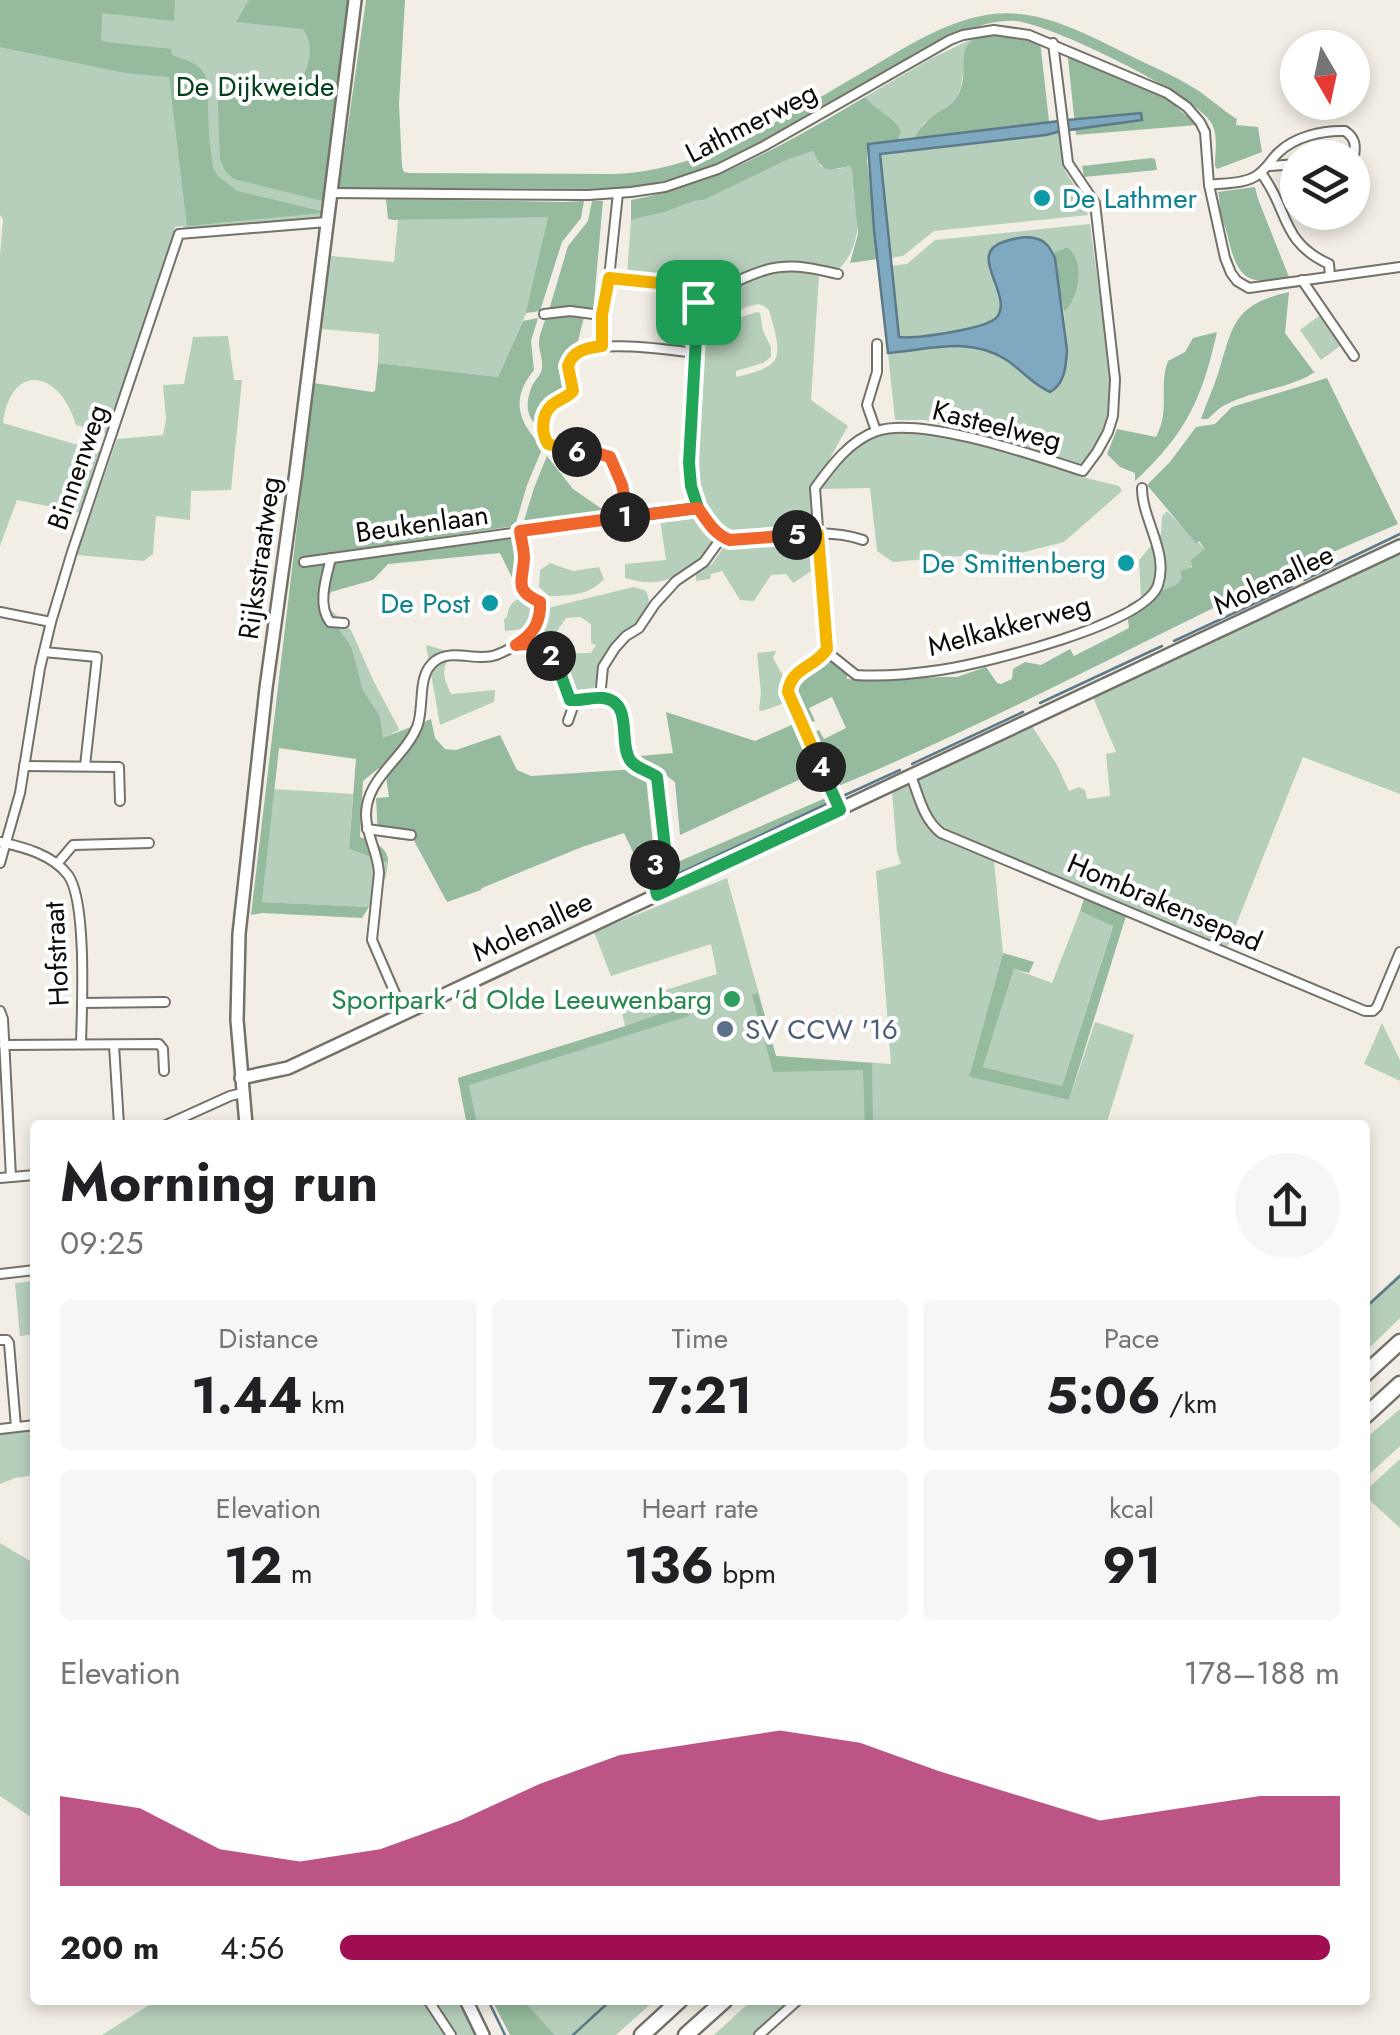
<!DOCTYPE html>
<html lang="en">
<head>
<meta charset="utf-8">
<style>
	:root { --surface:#fff; --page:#f6f6f6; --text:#202124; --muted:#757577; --accent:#a10d52 }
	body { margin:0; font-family:Jost,sans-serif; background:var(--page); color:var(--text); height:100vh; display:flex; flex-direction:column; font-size:38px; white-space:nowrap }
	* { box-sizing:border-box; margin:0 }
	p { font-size:32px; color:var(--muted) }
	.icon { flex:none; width:55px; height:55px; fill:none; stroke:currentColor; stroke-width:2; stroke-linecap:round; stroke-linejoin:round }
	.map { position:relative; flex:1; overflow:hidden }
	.side { position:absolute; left:30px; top:1120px; width:1340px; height:885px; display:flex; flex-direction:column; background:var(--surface); border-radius:10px; box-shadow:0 5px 15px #0003 }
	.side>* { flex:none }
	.needle { width:65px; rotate:171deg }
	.fabs { position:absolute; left:1280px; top:30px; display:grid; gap:20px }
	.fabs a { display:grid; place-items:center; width:90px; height:90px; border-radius:50%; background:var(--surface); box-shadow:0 5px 15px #0003; font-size:50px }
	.pin { position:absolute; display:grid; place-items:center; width:85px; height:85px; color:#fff; margin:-42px; border-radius:20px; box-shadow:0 5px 15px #0006 }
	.km { position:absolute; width:50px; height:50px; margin:-25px; border-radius:50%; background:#222; color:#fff; font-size:28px; line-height:50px; text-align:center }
	.round { display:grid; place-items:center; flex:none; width:105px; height:105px; border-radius:52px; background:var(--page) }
	.overview { display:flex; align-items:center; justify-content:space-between; height:170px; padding:0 30px }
	h1 { font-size:55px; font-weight:700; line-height:75px }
	.stats { display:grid; grid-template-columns:repeat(3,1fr); gap:15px; height:170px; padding:10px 30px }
	.stats div { display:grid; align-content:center; border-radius:10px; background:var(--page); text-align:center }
	.stats b { font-size:50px; font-weight:700 }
	.stats small { font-size:28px; font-weight:400 }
	.stats p { font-size:28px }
	.chart { height:280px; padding:20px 30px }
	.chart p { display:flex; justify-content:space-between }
	.chart svg { width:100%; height:180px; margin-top:10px; fill:var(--accent); opacity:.7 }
	ul { padding:0 30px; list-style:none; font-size:32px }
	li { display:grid; grid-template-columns:160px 120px 1fr; align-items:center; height:75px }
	li i { height:25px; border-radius:12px; background:var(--accent) }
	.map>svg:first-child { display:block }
	.green { fill:#b6cfbb }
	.forest { fill:#95ba9d }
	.water { fill:#7fa9c0; stroke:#5c7a89; stroke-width:2.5 }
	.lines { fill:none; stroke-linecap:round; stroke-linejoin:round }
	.stream { stroke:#5c7a89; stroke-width:2.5 }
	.street-casing { stroke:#747169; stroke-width:12 }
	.secondary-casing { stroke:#747169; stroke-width:16 }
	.highway-casing { stroke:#747169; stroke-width:19 }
	.street { stroke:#fff; stroke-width:8 }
	.secondary { stroke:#fff; stroke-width:11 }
	.highway { stroke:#fff; stroke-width:14 }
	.split-1-casing { stroke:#fff; stroke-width:20 }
	.split-2-casing { stroke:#fff; stroke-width:20 }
	.split-3-casing { stroke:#fff; stroke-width:20 }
	.split-4-casing { stroke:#fff; stroke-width:20 }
	.split-5-casing { stroke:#fff; stroke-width:20 }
	.split-6-casing { stroke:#fff; stroke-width:20 }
	.split-7-casing { stroke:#fff; stroke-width:20 }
	.split-1 { stroke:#22a559; stroke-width:12 }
	.split-2 { stroke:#f0652b; stroke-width:12 }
	.split-3 { stroke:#22a559; stroke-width:12 }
	.split-4 { stroke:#22a559; stroke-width:12 }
	.split-5 { stroke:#f5b400; stroke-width:12 }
	.split-6 { stroke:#f0652b; stroke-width:12 }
	.split-7 { stroke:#f5b400; stroke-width:12 }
	.culture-dot { fill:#0f9aa8; stroke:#fff; stroke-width:4 }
	.leisure-dot { fill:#2e9e5b; stroke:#fff; stroke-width:4 }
	.service-dot { fill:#5c6f8a; stroke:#fff; stroke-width:4 }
	.labels { text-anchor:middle; stroke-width:8; stroke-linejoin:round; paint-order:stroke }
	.park-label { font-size:28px; fill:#03411d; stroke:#fff }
	.street-label { font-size:28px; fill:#0c0b08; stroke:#fff }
	.culture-label { font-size:28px; fill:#0d838f; stroke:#fff; text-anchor:end }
	.leisure-label { font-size:28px; fill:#27864d; stroke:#fff; text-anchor:end }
	.service-label { font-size:28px; fill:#4e5e75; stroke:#fff; text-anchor:start }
</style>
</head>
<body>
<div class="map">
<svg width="1400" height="2035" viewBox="0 0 1400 2035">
	<rect width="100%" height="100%" fill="#f2eee5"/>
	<g class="green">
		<path d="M0,0H353L320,227L185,235L183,226L175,227L174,237L108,434L76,425C60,370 11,361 3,423L102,452L83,513L17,500L0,546V256L3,219L0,215Z"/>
		<path d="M978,36L963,73L961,87L957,98L951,105L924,123L914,138L898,140L901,131C892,117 875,111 865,97L930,59Z"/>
		<polygon points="1061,131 1065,171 1084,199 1088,215 934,231 903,256 890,258 880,154 1046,135"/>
		<path d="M813,151L821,167L839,169L850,166L852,169C858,206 866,242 838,270L786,262L752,271L703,296L687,289L674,276L627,275L631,220L665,212L694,201L704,200L785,160Z"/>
		<polygon points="470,217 548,217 529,307 498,377 378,363 379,334 321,329 331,256 394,262 398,220"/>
		<path d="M1090,224L1111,381L1107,423L1102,437L1084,465L925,420H895L888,353C917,351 950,341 978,346C991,349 1003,358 1014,365L1067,350L1064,312C1080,298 1086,260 1067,247L1053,253C1040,233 1019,238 999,243L1001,309C998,315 998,318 991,322C976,330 921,335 901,339L899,337L891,266L907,264L935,240Z"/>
		<path d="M786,269L819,276L811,400L848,426L829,460L830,462C805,492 809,492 814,530L730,537L726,535C701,510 697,504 694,469L700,324L731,326L741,317L757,312L760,313L763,331L771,347V357L763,363L736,371V377C786,366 782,357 769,310L764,306L758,304L746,307L727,318L724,315L720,294L762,275Z"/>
		<polygon points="1319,316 1340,346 1321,360 1300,330"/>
		<polygon points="228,336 234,380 242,380 231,490 191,491 190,520 156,516 153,554 144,561 77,555 117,439 163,435 166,420 163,385 184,384 193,337"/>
		<path d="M902,430L970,441L1074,472L1082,477L1119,486L1122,491L1064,542L1009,556L983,554L893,562L877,551L870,488L822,489C829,470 858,443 876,435C884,432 894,431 902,430Z"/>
		<polygon points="1167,511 1205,549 1177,584 1161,591 1128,619 1128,604 1141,598 1139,560 1161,534 1162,516"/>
		<path d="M697,514L714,539C692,572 667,591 625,578V564L666,560L660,519Z"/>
		<polygon points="814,539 816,568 793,583 786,574 771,575 754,601 740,600 722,571 711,574 710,579 696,581 696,574 712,564 724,546"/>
		<polygon points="1400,553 1400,794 1303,757 1226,950 954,834 934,821 918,781 1032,726 1057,765 1069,791 1079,787 1085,790 1087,799 1110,796 1106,754 1116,752 1093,697"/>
		<path d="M550,563L573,571L599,567L604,579C590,595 570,596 549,596L539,587L540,570Z"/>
		<path d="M633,587L645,590C662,616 617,642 604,662C594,677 602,682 586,697L573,696L569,693L564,671L548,646L551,640L557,639L569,653H591L596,645L591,643V624L580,617L566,618L555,634L549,635L544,631L543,616L548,608Z"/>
		<path d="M528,597C537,609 537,615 531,628L505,631L504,619L507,617C509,603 514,599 528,597Z"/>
		<polygon points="328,607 351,630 374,682 398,727 399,730 383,739 380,716 363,690 352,648 331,620"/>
		<path d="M426,645L451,652C442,672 442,673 451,694L495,690L494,702L440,725Z"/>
		<polygon points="776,651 773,658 782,674 783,689 788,702 762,711 759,710 761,693 757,653"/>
		<polygon points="908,785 928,829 946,842 994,861 1003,953 969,1077 1069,1100 1095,1022 1134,1035 1106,1125 467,1125 458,1078 625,1026 620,1004 717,974 711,944 611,976 594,932 727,878 776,1056 891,1064 876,871 901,864 897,852 892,792"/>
		<polygon points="274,789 353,794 349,849 388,863 386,877 369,907 262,902"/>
		<polygon points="1080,911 1113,925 1062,1086 983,1067 1014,969 1052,983"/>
		<polygon points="1382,1023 1400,1060 1400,1081 1364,1064"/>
		<polygon points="1400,1273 1400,1318 1365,1352 1365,1306"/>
		<polygon points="35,1281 35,1334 20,1336 15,1283"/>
		<polygon points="1400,1409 1400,1446 1365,1478 1365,1439"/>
		<polygon points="35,1430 35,1475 15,1478 0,1484 0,1434"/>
		<polygon points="1400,1459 1400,1528 1365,1496 1365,1491"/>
		<polygon points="0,1543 35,1564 35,1820 0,1796"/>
		<polygon points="157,2000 425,2000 449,2035 102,2035"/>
		<polygon points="431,2000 461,2000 478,2035 455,2035"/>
		<polygon points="523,2000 655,2000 616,2035 555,2035"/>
		<polygon points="752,2000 794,2000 756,2035 714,2035"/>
	</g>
	<g class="forest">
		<path d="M0,0H175L174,21L102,13L101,40L106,42L171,49L172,55C187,61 202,63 207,80L209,137L213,168L218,176L237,191L321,211L322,213L187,226L169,77L125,73L0,47Z"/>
		<path d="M249,0H352L323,201L234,179L226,172L220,160L217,80L295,87C309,73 316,46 303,29L236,22Z"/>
		<path d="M366,0H405L399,104L402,167L404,172L409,173L615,174C706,171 795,111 872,67C916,41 966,8 1020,14C1059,18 1098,40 1133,57C1153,67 1175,76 1194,88C1209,97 1222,110 1237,119L1236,125L1258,127L1262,152L1217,169L1215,166C1215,151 1219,133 1210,121C1190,92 1052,25 1016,21C993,19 969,29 948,37L738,155C700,172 664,183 622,189L339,188Z"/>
		<path d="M999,33L1040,41L1049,121H1060L914,138C920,128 926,121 936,114C943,109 951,106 956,99C976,69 943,38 999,33Z"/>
		<polygon points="1067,49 1166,98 1197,125 1076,135"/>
		<path d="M865,97C875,110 894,117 901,131L898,140L868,144L867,159L878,259L850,263L858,234L852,169L850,166C826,171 823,173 813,151L786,160L704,200L694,201L665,212L631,220V200C716,185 791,141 865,97Z"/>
		<polygon points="1151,158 1155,159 1157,170 1084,177 1082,166"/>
		<path d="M1255,187L1258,199L1289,277C1247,287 1238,278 1228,238C1227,230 1223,223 1221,215C1219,207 1220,200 1218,192Z"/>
		<polygon points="386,199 565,202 584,201 581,218 562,242 540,311 526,313 548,217 394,220 388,219"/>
		<polygon points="592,201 603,201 593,313 549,310 568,246 588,221"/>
		<path d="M1067,247C1086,260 1080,298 1064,312L1053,253Z"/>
		<path d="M1289,292L1285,333L1314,372L1318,370C1292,389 1256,389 1227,404C1220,407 1214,413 1208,419H1201C1206,404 1213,389 1218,374C1233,325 1233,305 1289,292Z"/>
		<path d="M567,315L584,317L578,341L564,360L563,388L546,405L539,429C526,416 525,403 532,386C534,381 539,377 541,372C545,362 538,351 539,341C540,333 544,324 546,317Z"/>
		<path d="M538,318L531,341L534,370C510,399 518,423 543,447L527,485L515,526L303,557L302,567L518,538V573L513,580L500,553L388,564L373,580L331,592L327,600L329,615L352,648L363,690L380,716L383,738L431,719L435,738L445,749L456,750L500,735L517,770L531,776L636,769L646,778L654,855L647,882L624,833L582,847L482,888L481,890L447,902L412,837L401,840L378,836L376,798L389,797L385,769L379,768L363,781L360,837C374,842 389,847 388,863L349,849L356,759L279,748L262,902L369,907L362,918L262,913L251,915L314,383L372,392L375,391L378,363L498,377L523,321Z"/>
		<path d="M1217,332C1202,399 1186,434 1135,481V473L1120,467L1107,454L1117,429L1156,437C1171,409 1158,387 1168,361L1185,352L1193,338Z"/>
		<path d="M1327,378L1398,524C1207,603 1028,708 836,787L811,734L819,730L824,739L846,728L832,697L809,708L815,721L806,724L793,690L792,686L795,680L831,656L846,666L847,679L874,681L939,677H957L986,667L997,683L1001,684L1012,679L1013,669L1025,662L1041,665L1070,649L1074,656L1129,628L1128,619L1161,591L1177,584L1182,578L1180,571L1192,567L1191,560L1205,549L1199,541L1196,543L1147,485L1170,462L1196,427L1215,424L1232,407Z"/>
		<polygon points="547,456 573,489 612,516 522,527 534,488"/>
		<polygon points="666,712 755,741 796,723 818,771 680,835 675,782 640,756 673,753"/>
		<polygon points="828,797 832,807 659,886 666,867"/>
		<polygon points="1084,899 1126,916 1069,1100 969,1077 1003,953 1034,962 1029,973 1014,969 983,1067 1062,1086 1113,926 1080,911"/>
		<polygon points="758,993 776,1056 872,1063 873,1125 865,1125 863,1070 773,1072 752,995"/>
		<polygon points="685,1005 689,1016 469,1085 477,1125 467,1125 458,1078 626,1026"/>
		<polygon points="492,2000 523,2000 555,2035 510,2035"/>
	</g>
	<g class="water">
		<polygon points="1141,113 1142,120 1069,130 1067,120"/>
		<path d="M1060,121L1061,131L1046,135L880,154L899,337C915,339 987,329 997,317C1014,295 966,254 1003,242C1012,239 1025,236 1034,238C1046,240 1050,248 1055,258L1067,350C1066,366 1065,384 1050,392C1033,385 1021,369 1005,359C969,336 928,350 888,353L874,230L868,144Z"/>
	</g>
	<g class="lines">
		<g class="stream">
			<polyline points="1304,580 1400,534"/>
			<polyline points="1174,641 1292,586"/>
			<polyline points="1040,703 1162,646"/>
			<polyline points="912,764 1023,712"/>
			<polyline points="843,796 900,770"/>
			<polyline points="665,880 829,803"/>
			<polyline points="1365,1308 1400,1276"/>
			<polyline points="488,2000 505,2035"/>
			<polyline points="573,2035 611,2000"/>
		</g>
		<defs>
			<g id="street">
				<polyline points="1269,166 1298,164"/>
				<path d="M1261,173C1289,209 1280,242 1329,264L1330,276"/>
				<path d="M1209,185C1224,183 1243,184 1256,176C1266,170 1270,161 1278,153C1294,137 1322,130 1345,131C1355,138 1356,145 1354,156L1351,158"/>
				<polyline points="331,193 588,195 631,192 665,187 718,169 764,146 950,40 963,35 994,30 1029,35 1167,93 1187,107 1200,122 1205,132 1209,185 1225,258 1231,273 1237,281 1249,288 1400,267"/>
				<path d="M838,274C820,270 801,265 781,267C760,268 717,290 698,302L689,463C691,492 699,530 730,540C773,538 822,526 863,540"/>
				<polyline points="609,278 668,284 698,302"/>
				<polyline points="1302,280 1354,356"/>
				<polyline points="544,314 570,311 601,315"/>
				<polyline points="602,346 601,315 609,278 618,193"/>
				<polyline points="876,431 867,405 877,372 877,344"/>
				<path d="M628,517L622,485L610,457L548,445C541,433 541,415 552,405C559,399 567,398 573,391C572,381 565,369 570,360C582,336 671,350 695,353"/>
				<path d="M520,531C521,540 524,549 524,558C524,581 512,590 540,602L541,612L535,630L558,667L570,700C579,700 587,698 596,698C628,697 625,733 628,758C636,769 653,769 659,782L665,848L653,869L657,895"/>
				<path d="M331,558C326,578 317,605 330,622L344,623"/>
				<polyline points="304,562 698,507"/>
				<polyline points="0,612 51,622"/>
				<polyline points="518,645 531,644 546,651"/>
				<path d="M826,651L856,675C883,677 913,674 940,670C981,664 1145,625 1158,585C1169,552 1142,520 1142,488"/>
				<polyline points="44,652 97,657 85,766"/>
				<polyline points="600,698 603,667 615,648 626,636 639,628 655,604 676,581 704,562 722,537"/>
				<polyline points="568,721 575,701"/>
				<polyline points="24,766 119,767 120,801"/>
				<path d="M911,776C919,796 923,819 941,833L1365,1011H1373L1377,1007L1400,952"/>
				<path d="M840,809L787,692C791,667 815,668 827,649L815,488C831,466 850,440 877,431C922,416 1036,456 1083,471L1097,452L1108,432L1113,416L1115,379L1095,203L1068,163L1053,43"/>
				<polyline points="367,829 411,835"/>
				<path d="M0,842C24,847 53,855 68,875C87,901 82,1008 81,1043"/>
				<polyline points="0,863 20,793 40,668 51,622 72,552 179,234 327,222"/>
				<polyline points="57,864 73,845 149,843"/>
				<polyline points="82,1003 165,1002"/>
				<polyline points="0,1011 3,1019 11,1177"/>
				<path d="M404,1014L372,940L379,873C378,850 362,829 367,805C373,774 405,756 417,727C425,708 416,675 435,661C452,648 477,662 496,655C510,650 524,640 535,630"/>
				<polyline points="4,1045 159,1044 163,1049 164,1071"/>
				<polyline points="114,1045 119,1125"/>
				<polyline points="166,1125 230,1096 242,1093"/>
				<polyline points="0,1178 35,1175"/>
				<polyline points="0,1274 35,1270"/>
				<polyline points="0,1340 7,1340 9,1343 16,1427"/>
				<polyline points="0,1429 35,1425"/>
				<polyline points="428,2000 451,2035"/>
				<polyline points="759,2035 798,2000"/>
			</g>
			<g id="secondary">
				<polyline points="241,1078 288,1068 1400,546"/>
				<polyline points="246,1125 237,1020 239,934 266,688 296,472 355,0"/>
				<polyline points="466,2000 483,2035"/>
			</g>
			<g id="highway">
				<polyline points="1365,1374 1400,1342"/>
				<polyline points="1365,1416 1400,1384"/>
				<polyline points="642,2035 680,2000"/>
				<polyline points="686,2035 725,2000"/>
			</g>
		</defs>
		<use href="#street" class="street-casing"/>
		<use href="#secondary" class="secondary-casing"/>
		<use href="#highway" class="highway-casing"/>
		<use href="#street" class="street"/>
		<use href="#secondary" class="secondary"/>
		<use href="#highway" class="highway"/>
	</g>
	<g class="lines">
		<defs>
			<polyline id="split-1" points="625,517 698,508 691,486 689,463 698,302"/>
			<path id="split-2" d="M551,656C540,645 530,643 516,645C533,634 541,623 540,602C513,590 523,582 524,558C524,549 521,539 520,531L625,517"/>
			<path id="split-3" d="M551,656L558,667L570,700C581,701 592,697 603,698C634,702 618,742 630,760C635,768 649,771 657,777L665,848L655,865"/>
			<polyline id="split-4" points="655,865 653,877 657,895 840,810 821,767"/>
			<path id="split-5" d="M797,535L818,534L827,649C815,668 791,667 788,692L821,767"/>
			<path id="split-6" d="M577,452L597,453L610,457L622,485L628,517L698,508C707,521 715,535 730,540L797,535"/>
			<path id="split-7" d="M577,452L548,444C541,433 541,415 552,405C559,399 567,398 573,391L568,366C573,350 587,348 602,346V315L609,278L668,284L698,302"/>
		</defs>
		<use href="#split-1" class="split-1-casing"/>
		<use href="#split-2" class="split-2-casing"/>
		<use href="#split-3" class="split-3-casing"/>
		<use href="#split-4" class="split-4-casing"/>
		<use href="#split-5" class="split-5-casing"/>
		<use href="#split-6" class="split-6-casing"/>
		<use href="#split-7" class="split-7-casing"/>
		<use href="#split-1" class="split-1"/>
		<use href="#split-2" class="split-2"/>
		<use href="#split-3" class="split-3"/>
		<use href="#split-4" class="split-4"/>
		<use href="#split-5" class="split-5"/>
		<use href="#split-6" class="split-6"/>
		<use href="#split-7" class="split-7"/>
	</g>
	<g class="culture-dot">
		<circle cx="1042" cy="198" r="10"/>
		<circle cx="1126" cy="563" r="10"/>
		<circle cx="490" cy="603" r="10"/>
	</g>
	<circle class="leisure-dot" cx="732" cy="999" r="10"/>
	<circle class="service-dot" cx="725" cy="1029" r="10"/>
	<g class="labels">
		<g class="park-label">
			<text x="255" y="96">De Dijkweide</text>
		</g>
		<g class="street-label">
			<text transform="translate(751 122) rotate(-27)" y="10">Lathmerweg</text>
			<text transform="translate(997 425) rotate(14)" y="10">Kasteelweg</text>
			<text transform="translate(77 467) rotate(-71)" y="10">Binnenweg</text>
			<text transform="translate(422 523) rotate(-8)" y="10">Beukenlaan</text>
			<text transform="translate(259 558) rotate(-82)" y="10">Rijksstraatweg</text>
			<text transform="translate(1273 579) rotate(-25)" y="10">Molenallee</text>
			<text transform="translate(1009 625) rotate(-15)" y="10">Melkakkerweg</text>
			<text transform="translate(1165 902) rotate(23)" y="10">Hombrakensepad</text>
			<text transform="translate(532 926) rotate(-25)" y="10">Molenallee</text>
			<text transform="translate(56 954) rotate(-93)" y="10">Hofstraat</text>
		</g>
		<g class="culture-label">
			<text x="1062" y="208" text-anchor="start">De Lathmer</text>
			<text x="1106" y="573">De Smittenberg</text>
			<text x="470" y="613">De Post</text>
		</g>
		<g class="leisure-label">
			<text x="712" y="1009">Sportpark 'd Olde Leeuwenbarg</text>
		</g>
		<g class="service-label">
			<text x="745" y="1039">SV CCW '16</text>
		</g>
	</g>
</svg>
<div class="fabs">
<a><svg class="needle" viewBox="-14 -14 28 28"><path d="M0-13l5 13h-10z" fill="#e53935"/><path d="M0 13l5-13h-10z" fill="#757577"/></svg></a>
<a><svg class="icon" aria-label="layers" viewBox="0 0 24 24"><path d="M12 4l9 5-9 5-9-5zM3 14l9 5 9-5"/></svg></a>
</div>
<div class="pin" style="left:698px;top:302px;background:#1e9e55"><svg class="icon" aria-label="arrive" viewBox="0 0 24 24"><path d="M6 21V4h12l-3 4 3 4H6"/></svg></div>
<b class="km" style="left:625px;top:517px">1</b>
<b class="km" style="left:551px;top:656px">2</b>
<b class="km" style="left:655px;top:865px">3</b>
<b class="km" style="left:821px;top:767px">4</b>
<b class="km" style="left:797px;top:535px">5</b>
<b class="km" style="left:577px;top:452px">6</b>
<section class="side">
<div class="overview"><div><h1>Morning run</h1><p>09:25</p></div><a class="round"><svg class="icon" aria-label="share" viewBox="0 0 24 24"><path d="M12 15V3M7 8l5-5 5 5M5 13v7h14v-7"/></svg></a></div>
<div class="stats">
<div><p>Distance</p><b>1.44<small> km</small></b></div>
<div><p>Time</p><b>7:21</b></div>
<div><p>Pace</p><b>5:06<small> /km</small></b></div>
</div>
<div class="stats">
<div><p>Elevation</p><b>12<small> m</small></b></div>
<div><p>Heart rate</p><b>136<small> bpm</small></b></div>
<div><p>kcal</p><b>91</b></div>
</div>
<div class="chart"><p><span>Elevation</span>178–188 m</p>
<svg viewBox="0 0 160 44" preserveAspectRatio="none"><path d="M0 44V22L10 25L20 35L30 38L40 35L50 28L60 19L70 12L80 9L90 6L100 9L110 16L120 22L130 28L140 25L150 22L160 22V44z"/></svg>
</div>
<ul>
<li><b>200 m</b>4:56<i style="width:99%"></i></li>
</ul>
</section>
</div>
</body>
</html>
